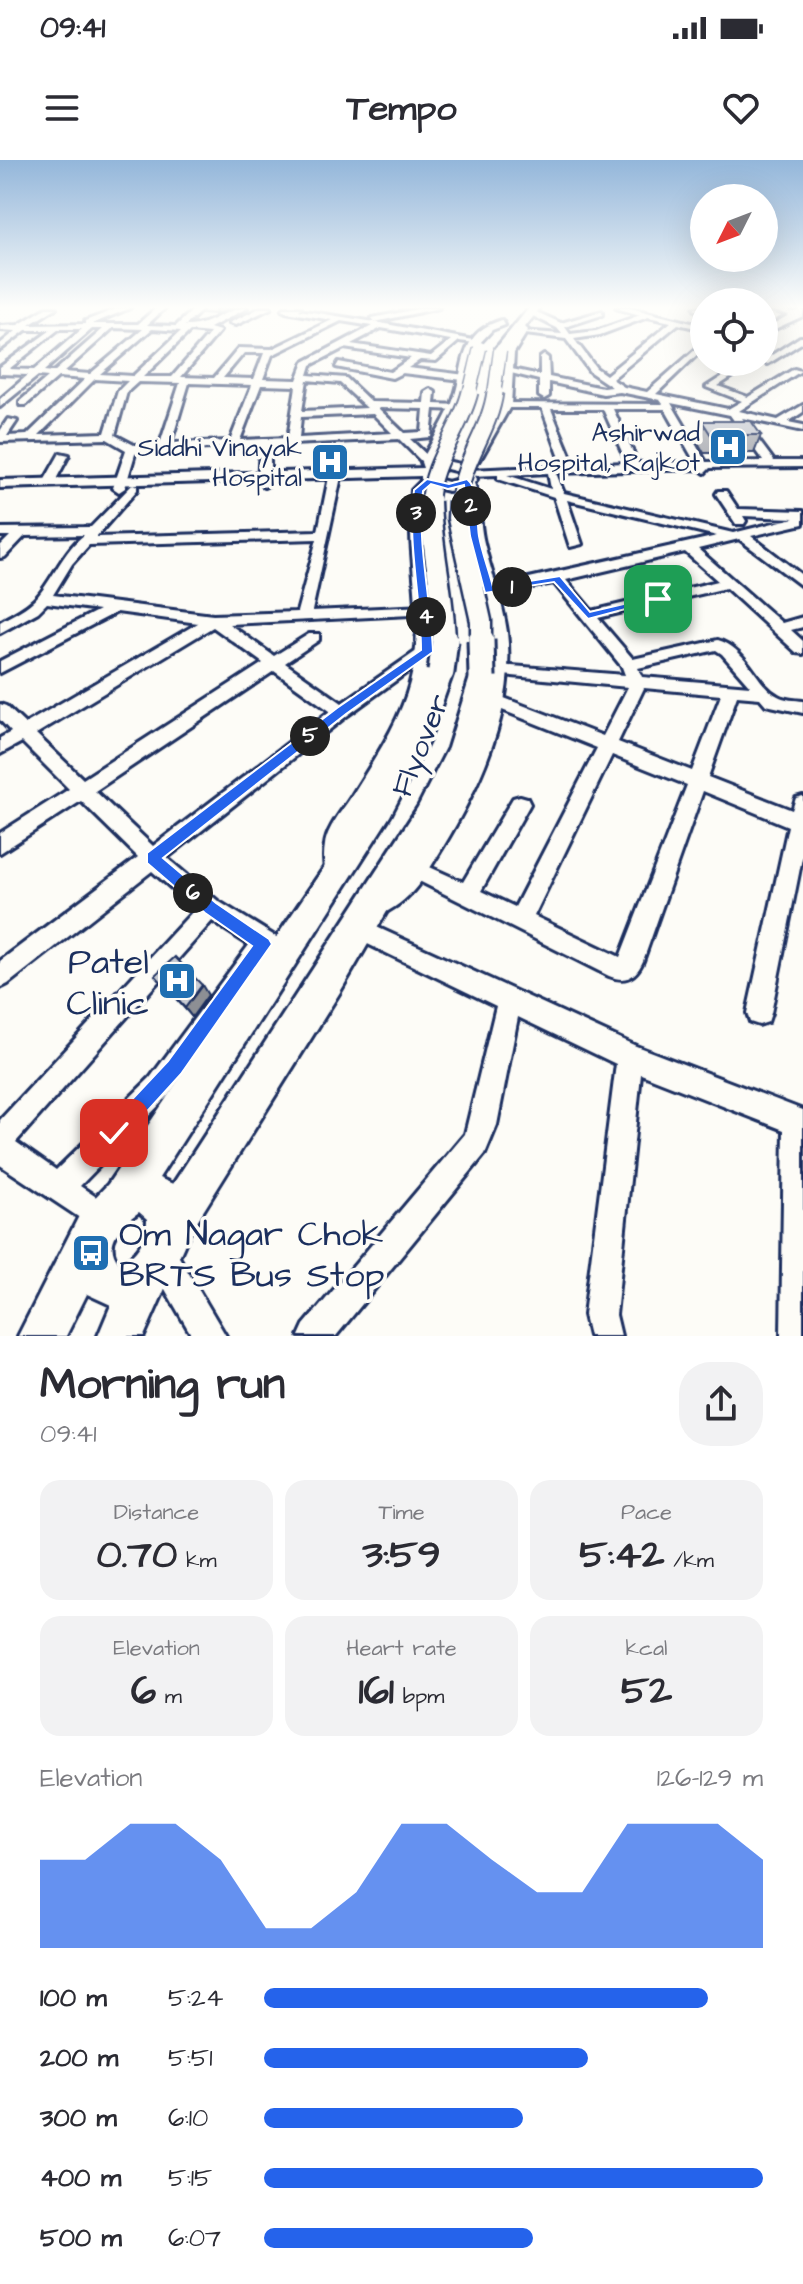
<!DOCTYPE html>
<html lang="en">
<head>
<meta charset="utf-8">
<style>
	:root { --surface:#fff; --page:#f2f2f3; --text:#2b2b33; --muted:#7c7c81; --accent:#2563eb }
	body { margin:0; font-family:"Architects Daughter",sans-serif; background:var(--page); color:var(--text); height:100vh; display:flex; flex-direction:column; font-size:30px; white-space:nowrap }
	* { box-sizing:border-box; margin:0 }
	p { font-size:26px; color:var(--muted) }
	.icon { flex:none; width:44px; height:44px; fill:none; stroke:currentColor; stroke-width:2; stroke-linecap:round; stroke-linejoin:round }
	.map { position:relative; height:1176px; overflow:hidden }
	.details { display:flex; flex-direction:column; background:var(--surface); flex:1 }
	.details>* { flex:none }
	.needle { width:52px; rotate:228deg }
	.buttons { position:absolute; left:690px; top:24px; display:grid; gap:16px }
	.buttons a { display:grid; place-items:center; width:88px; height:88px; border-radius:50%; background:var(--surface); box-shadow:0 8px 32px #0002; font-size:40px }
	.pin { position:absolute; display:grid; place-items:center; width:68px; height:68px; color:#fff; margin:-34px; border-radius:16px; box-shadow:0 4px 12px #0006 }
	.km { position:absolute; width:40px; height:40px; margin:-20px; border-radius:50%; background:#222; color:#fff; font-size:22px; line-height:40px; text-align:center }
	.round { display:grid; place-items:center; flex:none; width:84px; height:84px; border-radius:32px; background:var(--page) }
	.overview { display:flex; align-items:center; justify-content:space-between; height:136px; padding:0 40px }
	h1 { font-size:44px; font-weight:700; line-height:60px }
	.metrics { display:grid; grid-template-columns:repeat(3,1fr); gap:12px; height:136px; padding:8px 40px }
	.metrics div { display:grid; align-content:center; border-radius:20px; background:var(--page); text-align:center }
	.metrics b { font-size:40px; font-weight:700 }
	.metrics small { font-size:22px; font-weight:400 }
	.metrics p { font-size:22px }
	.chart { height:224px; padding:16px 40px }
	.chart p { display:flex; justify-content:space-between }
	.chart svg { width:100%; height:144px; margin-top:8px; fill:var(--accent); opacity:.7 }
	ul { padding:0 40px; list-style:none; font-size:26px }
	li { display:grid; grid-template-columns:128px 96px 1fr; align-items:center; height:60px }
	li i { height:20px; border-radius:10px; background:var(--accent) }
	.status { display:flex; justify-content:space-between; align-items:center; height:56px; padding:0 40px; background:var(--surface); direction:ltr }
	.status svg { height:22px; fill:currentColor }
	header { display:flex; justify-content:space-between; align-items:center; height:104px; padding:0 40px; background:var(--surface); font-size:36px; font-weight:700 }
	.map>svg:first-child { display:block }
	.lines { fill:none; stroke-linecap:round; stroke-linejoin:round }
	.minor-casing { stroke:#1b2f5e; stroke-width:6 }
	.major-casing { stroke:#1b2f5e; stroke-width:6 }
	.highway-casing { stroke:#1b2f5e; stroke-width:6 }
	.minor { fill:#fdfcf7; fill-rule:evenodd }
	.major { fill:#fdfcf7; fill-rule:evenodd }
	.highway { fill:#fdfcf7; fill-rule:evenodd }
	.highway-bridge-far3-casing { stroke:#1b2f5e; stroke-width:15; stroke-linecap:butt }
	.highway-bridge-far2-casing { stroke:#1b2f5e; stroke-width:19; stroke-linecap:butt }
	.highway-bridge-far1-casing { stroke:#1b2f5e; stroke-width:25; stroke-linecap:butt }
	.highway-bridge-casing { stroke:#1b2f5e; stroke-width:31; stroke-linecap:butt }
	.highway-bridge-far3 { stroke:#fdfcf7; stroke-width:12 }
	.highway-bridge-far2 { stroke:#fdfcf7; stroke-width:15 }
	.highway-bridge-far1 { stroke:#fdfcf7; stroke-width:20 }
	.highway-bridge { stroke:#fdfcf7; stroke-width:25 }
	.wall { fill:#adafb5; stroke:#1b2f5e; stroke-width:2 }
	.shaded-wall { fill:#8d8f94; stroke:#1b2f5e; stroke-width:2 }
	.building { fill:#c9ccd3; stroke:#1b2f5e; stroke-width:2 }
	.route { fill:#2563eb; stroke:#fff; stroke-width:2 }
	.labels { text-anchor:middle; stroke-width:7; stroke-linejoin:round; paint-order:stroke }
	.far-poi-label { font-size:26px; fill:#1b2f5e; stroke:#fdfcf7; text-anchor:end }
	.street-label { font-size:30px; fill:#1b2f5e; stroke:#fdfcf7 }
	.near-poi-label { font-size:36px; fill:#1b2f5e; stroke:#fdfcf7; text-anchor:end }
</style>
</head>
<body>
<div class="status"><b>09:41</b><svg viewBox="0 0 49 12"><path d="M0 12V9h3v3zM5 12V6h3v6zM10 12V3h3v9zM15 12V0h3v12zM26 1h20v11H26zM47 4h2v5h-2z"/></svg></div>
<header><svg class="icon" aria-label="menu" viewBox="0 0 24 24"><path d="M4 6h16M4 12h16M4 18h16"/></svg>Tempo<svg class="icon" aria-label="heart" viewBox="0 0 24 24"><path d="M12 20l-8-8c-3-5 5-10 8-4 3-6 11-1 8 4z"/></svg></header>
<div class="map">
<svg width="803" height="1176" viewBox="0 0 803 1176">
	<rect width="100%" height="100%" fill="#fdfcf7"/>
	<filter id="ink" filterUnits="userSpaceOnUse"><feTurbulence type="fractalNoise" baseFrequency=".0125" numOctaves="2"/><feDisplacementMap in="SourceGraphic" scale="16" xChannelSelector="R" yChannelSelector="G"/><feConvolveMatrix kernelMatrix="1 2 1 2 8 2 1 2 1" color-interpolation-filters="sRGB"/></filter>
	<g filter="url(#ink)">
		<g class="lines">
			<defs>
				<g id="minor">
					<path d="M46,148H56L29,165L85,164V161L119,148H130L92,164H138L156,148H165L147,165L176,166L195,148H204L185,166C210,167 224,148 247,148L210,168L220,171L181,217L214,218L239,188L272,189L332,160L286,152L282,150L284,148H301L299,150L375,162L372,158L423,148H439L375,162L479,181L475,183L459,181L436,201L420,200L408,208L466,215L463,220L402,213L392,218L336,207L339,202L390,212L411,198L344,188L311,205L308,215L346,218L371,242L424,243L425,232L430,229L435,232L434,244L460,245V249L457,250L434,249L431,277L410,279L432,300V304H424L399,279L270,285V324L264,327L258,324L260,286L139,291L135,294L125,328L119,332L113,328L126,290L107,279L0,282V271L8,259L17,261L7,276L27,275L85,219L58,217L26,245H20V241L48,217L38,216L0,247V239L28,215L0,214V207L51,170H26L0,190V184L16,171L0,170V166L18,165ZM341,161L372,166L304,202L297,220L263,219L272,195ZM113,168L143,169L90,214L64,212ZM381,168L451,180L431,196L351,184ZM59,169H82L34,210L9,209ZM92,169H103L54,212L44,211ZM152,169L181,171L133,216L100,214ZM190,171L210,173L172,217H143ZM244,193H264L254,219L223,218ZM95,219L128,221L118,231L105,273L39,275ZM307,220L340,223L367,248L302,251ZM138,222L180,223L160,284L134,285L115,275L127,232ZM189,223L252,225L230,281L171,283ZM261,225L296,226L288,278L240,280ZM378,248L424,249L422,272L404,273ZM373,254L392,273L299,278L301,257Z"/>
					<polygon points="260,148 271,148 236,165 229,163"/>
					<path d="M616,148H630L704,166V170L678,164L612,219L624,227L647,232L704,182V188L656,234L728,249L742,241L706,227L745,202H755L718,226L748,237L794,209L801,211L739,251L778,260L803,245V252L788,262L803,265V271L742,258L774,301H803V307L710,308L705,313L699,309L556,313L564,333L733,373L794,358L743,356L746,361L744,364H736L716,334L718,331H726L738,349L803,351V364L751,376L803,416V427L739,379L698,389L782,463L803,457V467L791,470L803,481V494L797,493L726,428L598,458L633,499L718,480C748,489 756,525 778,536C784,540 796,540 803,541V553L766,545L760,538L737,536L708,617L792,650L796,638L803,636V693L771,853L768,862L759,865L750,862L747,853L788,666L703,631L643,801C636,817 626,823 609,816L407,715L404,709L407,703L414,700L463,722L513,638L520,636L527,638L530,644L481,731L515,747L597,588L487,544L485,540L493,534L499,536L603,576L628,527L492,514L490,510L498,505L625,515L622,507L554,423L489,435L484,434V428L717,376L567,340L582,384L570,387L554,337L498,319V315L469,316L463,313L469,310L563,306L542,248H505L502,247V243L663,244L660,240L620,232L603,234L549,222V236L544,239L539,236V220L503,211L507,208L540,215V198L544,195L548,198L549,217L603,228L612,227L590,212L566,179L517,173L521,171L562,174L557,168L529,154L532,150L561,163L602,151V155L565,167L570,174L596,171L640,155ZM648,157L671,162L606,215L596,208L574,179L600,175ZM671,243L730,255L763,301L706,302ZM551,249H603L627,303L574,305ZM613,249H665L695,302L638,303ZM548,313L551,329L507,315ZM685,392L718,421L592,451L566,420ZM716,490L722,494L750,526L642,517L638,508ZM644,528L721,535L692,611L618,582ZM612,595L687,625L620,797L534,756Z"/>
					<polygon points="694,148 704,148 704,151 695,150"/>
					<polygon points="764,148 795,152 803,148 803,156 764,174 764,169 789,155"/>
					<polygon points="800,177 803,177 803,182 768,204 761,202"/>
					<polygon points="60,293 69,295 53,325 45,325 43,323"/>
					<path d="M335,314L341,317L312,451L426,446L431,448V454L229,464L274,496L309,474H319V480L285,503L342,543L421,488L427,487L435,492L348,555L167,698L218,741L291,786L294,794L291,802L283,805L268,797L168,936L80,1026L111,1047L116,1057L111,1067L101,1072L0,1005V960L195,749L152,711L8,824L0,828V801L138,697L81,641L0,693V673L69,629L22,582L0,594V578L11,572L0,560V544L6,546L25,564L198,463L117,452L0,513V501L99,450L47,443L38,452L0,473V462C13,454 28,448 38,436C54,417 64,390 84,375L25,376L5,397L0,398V386L10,376H0V368L91,367L133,324L137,326V330L96,377L318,371L329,317ZM317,379L297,452L213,455L53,435L72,404L89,385ZM213,467L263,503L83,619L36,574ZM274,511L330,551L153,686L95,631ZM212,761L249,785L150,918L56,1010L16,982Z"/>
					<polygon points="359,759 636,886 803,950 803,1176 781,1176 784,970 641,914 616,1155 621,1176 589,1176 584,1155 616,904 518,857 497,965 485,994 336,1176 299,1176 304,1165 465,974 496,846 351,776 348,769 351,762"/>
					<polygon points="161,1081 172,1085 226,1176 192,1176 146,1096 150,1085"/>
				</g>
				<g id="major">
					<path d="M502,160L505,165L492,170L478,185L463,246L435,302L446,301L469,306L477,319L474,323C481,342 479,363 484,383C491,413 503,442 507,472C516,548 481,624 443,687C425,716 411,743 377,756L368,753L364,744C369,731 385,727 394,716C410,699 423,676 435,656C469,601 496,531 487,466C484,438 474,411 468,383C464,365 465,347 462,329L448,331L431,327L426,331C423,381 437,429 437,479C438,550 387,617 353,676C347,691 354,706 347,721L338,724L329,721C324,711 323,696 325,685C327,668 342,651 351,637C367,611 384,586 397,558C436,477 404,413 412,330L421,321V316L0,328V320L423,308L421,302C431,283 442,265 451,246C467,210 455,174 502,160ZM447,309L459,312L462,318L448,322L434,318L436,313Z"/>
					<polygon points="520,162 528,170 514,193 511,245 480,300 470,300 468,297 499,245 504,193 518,170 515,165"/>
				</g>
				<g id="highway">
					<polygon points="529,148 540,148 504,194 496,194 496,188"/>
					<path d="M441,504L449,506L453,512L429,580L390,656L159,1018L173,1024L418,647L448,588L470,517L474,511H490L494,517L474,588L438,664L340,832L189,1074L144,1176H98L111,1145L87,1134L66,1176H18L81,1052L108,1024L370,640L403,580L429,512L433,506ZM139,1052L147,1059C147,1078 138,1096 119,1103C102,1083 122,1064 139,1052Z"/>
				</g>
			</defs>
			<use href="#minor" class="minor-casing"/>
			<use href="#major" class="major-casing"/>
			<use href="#highway" class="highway-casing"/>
			<use href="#minor" class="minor"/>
			<use href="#major" class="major"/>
			<use href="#highway" class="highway"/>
			<defs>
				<g id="highway-bridge-far3">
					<polyline points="469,234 480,188"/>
					<polyline points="494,234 500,191"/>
				</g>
				<g id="highway-bridge-far2">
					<path d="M430,343C430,302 461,270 470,232"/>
					<path d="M459,343C461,302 490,271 495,232"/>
				</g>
				<g id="highway-bridge-far1">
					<path d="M430,341C431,388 444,434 445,482"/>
					<polyline points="459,341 458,358 481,461 481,482"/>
				</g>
				<g id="highway-bridge">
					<polyline points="481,480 482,517"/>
					<polyline points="441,512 445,480"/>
				</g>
			</defs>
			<use href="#highway-bridge-far3" class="highway-bridge-far3-casing"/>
			<use href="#highway-bridge-far2" class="highway-bridge-far2-casing"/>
			<use href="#highway-bridge-far1" class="highway-bridge-far1-casing"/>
			<use href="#highway-bridge" class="highway-bridge-casing"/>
			<use href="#highway-bridge-far3" class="highway-bridge-far3"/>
			<use href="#highway-bridge-far2" class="highway-bridge-far2"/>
			<use href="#highway-bridge-far1" class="highway-bridge-far1"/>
			<use href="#highway-bridge" class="highway-bridge"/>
		</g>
		<g class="wall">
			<polygon points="202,148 236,148 216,154 203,153"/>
			<polygon points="702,261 761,275 754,293 704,293 696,279"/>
			<polygon points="155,815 208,835 192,857"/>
		</g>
		<g class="shaded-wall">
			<polygon points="219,148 236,148 216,154 215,149"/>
			<polygon points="202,825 208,835 192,857 185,848"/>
		</g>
		<g class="building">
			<polygon points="702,261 751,261 761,275 711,275"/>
			<polygon points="175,797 202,825 185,848 155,815"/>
		</g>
	</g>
	<linearGradient id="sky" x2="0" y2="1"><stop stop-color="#93b6da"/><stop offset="0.47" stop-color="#fefefb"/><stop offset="1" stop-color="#fefefb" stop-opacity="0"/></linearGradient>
	<rect width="803" height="313" fill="url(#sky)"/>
	<path class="route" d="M427,319L449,324L467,319C481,331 476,358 479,376C482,393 489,410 493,427L560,416L590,452L658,436L663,439L588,459L554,422L485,433L470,376L464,325L448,329L431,324L423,331C417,384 431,438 433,492L346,554L163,698L216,743L269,779L272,784L181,914L121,980L114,983L107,980L104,973L107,966L168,901L252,786L205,753L147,703V693L337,548L421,490C421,437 407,383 414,330Z"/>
	<defs>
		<symbol id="hospital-square" viewBox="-11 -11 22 22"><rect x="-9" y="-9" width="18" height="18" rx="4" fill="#1f6fb2" stroke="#fdfcf7"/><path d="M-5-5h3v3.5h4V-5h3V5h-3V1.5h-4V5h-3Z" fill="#fff"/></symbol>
		<symbol id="bus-square" viewBox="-11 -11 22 22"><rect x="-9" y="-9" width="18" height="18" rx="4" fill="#1f6fb2" stroke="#fdfcf7"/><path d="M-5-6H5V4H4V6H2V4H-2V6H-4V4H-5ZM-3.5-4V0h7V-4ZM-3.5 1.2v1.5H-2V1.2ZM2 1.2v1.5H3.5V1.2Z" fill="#fff"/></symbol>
	</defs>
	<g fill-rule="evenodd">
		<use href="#hospital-square" x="706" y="265" width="44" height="44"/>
		<use href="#hospital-square" x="308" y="280" width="44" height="44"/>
		<use href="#hospital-square" x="155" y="799" width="44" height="44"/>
		<use href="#bus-square" x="69" y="1071" width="44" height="44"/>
	</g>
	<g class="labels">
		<g class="far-poi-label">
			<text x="700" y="281">Ashirwad<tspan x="700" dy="30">Hospital, Rajkot</tspan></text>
			<text x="302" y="296">Siddhi Vinayak<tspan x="302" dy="30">Hospital</tspan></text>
		</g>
		<g class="street-label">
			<text transform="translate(420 585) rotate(-68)" y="10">Flyover</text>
		</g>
		<g class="near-poi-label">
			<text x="149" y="813">Patel<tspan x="149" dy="41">Clinic</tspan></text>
			<text x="119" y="1085" text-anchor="start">Om Nagar Chok<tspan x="119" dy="41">BRTS Bus Stop</tspan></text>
		</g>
	</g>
</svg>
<div class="buttons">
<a><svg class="needle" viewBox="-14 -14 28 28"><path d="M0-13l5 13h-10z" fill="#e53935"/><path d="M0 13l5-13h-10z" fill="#7c7c81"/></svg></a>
<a><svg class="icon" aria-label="locate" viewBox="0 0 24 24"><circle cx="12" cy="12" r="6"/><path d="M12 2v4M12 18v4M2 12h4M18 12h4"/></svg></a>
</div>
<div class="pin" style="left:658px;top:439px;background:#1e9e55"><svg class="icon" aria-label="arrive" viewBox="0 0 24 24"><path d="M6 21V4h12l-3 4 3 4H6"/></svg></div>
<div class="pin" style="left:114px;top:973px;background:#d93025"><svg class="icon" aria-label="check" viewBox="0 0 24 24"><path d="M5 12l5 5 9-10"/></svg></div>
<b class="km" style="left:512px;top:427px">1</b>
<b class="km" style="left:471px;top:346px">2</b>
<b class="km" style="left:416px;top:353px">3</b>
<b class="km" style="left:426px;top:457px">4</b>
<b class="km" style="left:310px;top:576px">5</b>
<b class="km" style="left:193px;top:733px">6</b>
</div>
<section class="details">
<div class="overview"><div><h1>Morning run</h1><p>09:41</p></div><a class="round"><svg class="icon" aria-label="share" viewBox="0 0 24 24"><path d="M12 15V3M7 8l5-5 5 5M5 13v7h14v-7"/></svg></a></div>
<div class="metrics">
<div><p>Distance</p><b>0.70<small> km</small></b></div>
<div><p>Time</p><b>3:59</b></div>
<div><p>Pace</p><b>5:42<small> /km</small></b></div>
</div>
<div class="metrics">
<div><p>Elevation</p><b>6<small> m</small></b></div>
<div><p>Heart rate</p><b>161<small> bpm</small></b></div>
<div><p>kcal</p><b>52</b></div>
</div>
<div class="chart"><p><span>Elevation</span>126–129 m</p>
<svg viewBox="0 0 160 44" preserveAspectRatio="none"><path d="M0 44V17L10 17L20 6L30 6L40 17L50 38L60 38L70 27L80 6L90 6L100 17L110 27L120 27L130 6L140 6L150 6L160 17V44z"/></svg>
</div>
<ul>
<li><b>100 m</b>5:24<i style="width:89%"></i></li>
<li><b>200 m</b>5:51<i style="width:65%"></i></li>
<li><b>300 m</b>6:10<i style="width:52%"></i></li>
<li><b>400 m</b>5:15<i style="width:100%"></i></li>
<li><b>500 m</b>6:07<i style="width:54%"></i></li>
</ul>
</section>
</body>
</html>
